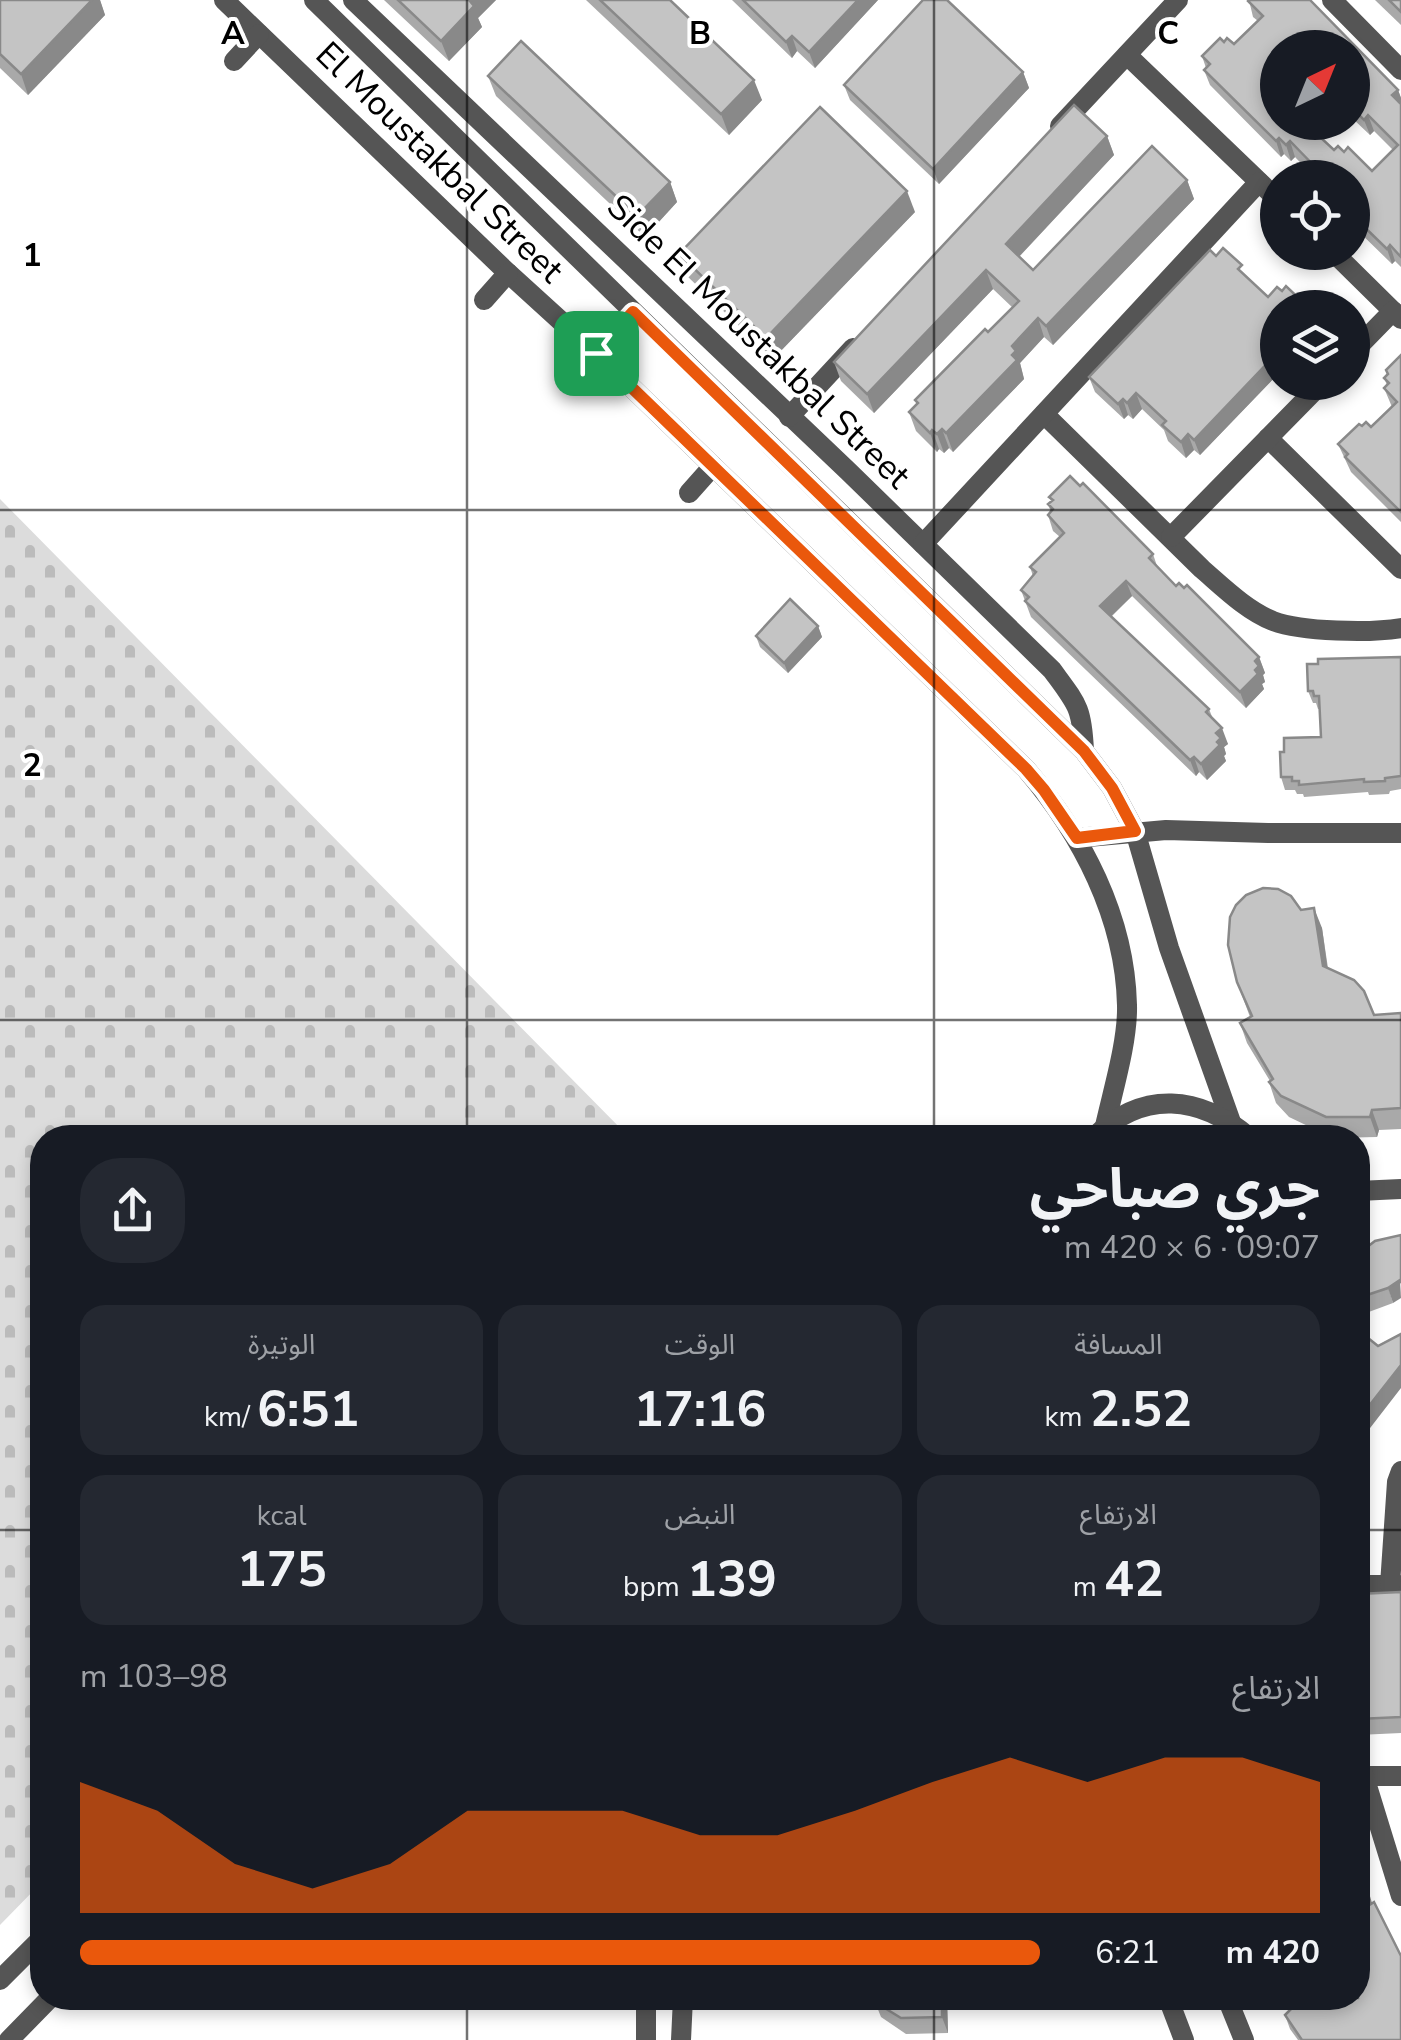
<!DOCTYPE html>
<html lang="ar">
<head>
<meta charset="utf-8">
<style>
	:root { --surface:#171b24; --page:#242831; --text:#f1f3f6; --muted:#9ea1a6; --accent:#ea580c }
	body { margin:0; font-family:"Nunito Sans","Noto Sans Arabic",sans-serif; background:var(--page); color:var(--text); direction:rtl; height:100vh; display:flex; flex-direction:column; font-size:38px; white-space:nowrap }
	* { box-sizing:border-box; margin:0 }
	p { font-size:32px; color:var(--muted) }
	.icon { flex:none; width:55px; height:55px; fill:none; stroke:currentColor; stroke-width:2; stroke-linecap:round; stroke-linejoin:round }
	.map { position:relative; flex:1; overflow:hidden; direction:ltr }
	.sheet { position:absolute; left:30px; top:1125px; width:1340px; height:885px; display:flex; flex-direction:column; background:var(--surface); border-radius:40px; box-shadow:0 5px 15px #0003; direction:rtl }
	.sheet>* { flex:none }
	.needle { width:65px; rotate:43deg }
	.fabs { position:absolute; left:1260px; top:30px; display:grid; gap:20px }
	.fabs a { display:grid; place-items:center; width:110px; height:110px; border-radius:50%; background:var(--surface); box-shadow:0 5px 15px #0003; font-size:50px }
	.pin { position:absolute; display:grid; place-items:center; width:85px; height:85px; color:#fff; margin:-42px; border-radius:20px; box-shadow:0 5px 15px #0006 }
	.round { display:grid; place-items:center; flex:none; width:105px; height:105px; border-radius:40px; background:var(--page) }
	.head { display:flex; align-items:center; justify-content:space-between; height:170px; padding:0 50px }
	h1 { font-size:55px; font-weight:700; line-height:75px }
	.figures { display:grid; grid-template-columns:repeat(3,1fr); gap:15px; height:170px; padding:10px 50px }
	.figures div { display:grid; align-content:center; border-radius:25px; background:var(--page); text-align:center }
	.figures b { font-size:50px; font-weight:700 }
	.figures small { font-size:28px; font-weight:400 }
	.figures p { font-size:28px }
	.chart { height:280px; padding:20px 50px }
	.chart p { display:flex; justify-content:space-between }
	.chart svg { width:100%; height:180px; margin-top:10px; fill:var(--accent); opacity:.7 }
	ul { padding:0 50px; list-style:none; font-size:32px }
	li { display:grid; grid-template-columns:160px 120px 1fr; align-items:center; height:75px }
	li i { height:25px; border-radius:12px; background:var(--accent) }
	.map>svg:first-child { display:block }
	.cemetery { fill:url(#cemetery-stones) }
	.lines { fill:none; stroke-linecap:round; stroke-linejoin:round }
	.minor { stroke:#555; stroke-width:20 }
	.tertiary { stroke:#555; stroke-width:20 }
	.wall { fill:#a9a9a9; fill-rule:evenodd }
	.shaded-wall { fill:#898989 }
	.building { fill:#c4c4c4; stroke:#898989; stroke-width:2.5; fill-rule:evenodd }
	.route-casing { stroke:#fff; stroke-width:20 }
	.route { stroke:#ea580c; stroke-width:12 }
	.grid { fill:none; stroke:#000; stroke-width:2.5; stroke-opacity:0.55 }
	.labels { text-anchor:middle; stroke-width:8; stroke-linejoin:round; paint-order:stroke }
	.street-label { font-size:35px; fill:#000; stroke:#fff }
	.grid-label { font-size:32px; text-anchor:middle; font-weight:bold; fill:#000; stroke:#fff; stroke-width:8; stroke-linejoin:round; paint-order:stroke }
</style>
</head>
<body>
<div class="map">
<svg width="1401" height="2040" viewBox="0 0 1401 2040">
	<defs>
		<pattern id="cemetery-stones" width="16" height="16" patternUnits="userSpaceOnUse" patternTransform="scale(2.5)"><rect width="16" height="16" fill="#dcdcdc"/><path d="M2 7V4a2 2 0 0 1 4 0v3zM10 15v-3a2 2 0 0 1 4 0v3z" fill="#bbb"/></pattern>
	</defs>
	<rect width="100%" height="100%" fill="#fff"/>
	<polygon class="cemetery" points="0,499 629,1137 42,1138 42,1882 0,1925"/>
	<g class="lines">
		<g class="minor">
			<path d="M353,0L848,471L1052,670C1077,704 1082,707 1084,751"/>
			<polyline points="1332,0 1401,70"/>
			<polyline points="1127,55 1278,200"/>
			<polyline points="1060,126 1178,0"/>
			<polyline points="1333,252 1401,319"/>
			<polyline points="1352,353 1393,311"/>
			<path d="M1044,414L1202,569C1224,588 1246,610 1273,621C1302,632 1371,633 1401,628"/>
			<polyline points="789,417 853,348"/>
			<polyline points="1268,438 1401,569"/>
			<polyline points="1171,537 1323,382"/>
			<polyline points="923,544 1259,182"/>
			<polyline points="1358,1585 1399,1585"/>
			<polyline points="1390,1585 1397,1482 1401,1471"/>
			<polyline points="1358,1776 1401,1776"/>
			<polyline points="1364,1776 1401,1896"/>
			<polyline points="0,1980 42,1938"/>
			<polyline points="9,2040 50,1998"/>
			<polyline points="646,2040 646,1998"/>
			<polyline points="681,2040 683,1998"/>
		</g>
		<g class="tertiary">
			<path d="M224,0L508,273L596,353L1026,769C1082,835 1125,917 1127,1005C1128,1041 1113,1090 1105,1126"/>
			<polyline points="314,0 1084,751 1112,788 1135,831 1169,948 1231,1122"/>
			<polyline points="234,61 259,34"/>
			<polyline points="484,300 508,273"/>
			<polyline points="596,353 633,312"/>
			<polyline points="689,493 713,466"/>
			<polyline points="1077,838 1166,830 1268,833 1401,833"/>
			<path d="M1093,1138C1143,1089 1200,1095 1250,1138"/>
			<polyline points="1358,1191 1401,1189"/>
			<polyline points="1168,1998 1184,2040"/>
			<polyline points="1227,1998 1244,2040"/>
		</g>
	</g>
	<g class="wall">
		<polygon points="0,0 100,0 105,15 28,95 0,68"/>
		<polygon points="384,0 496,0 478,18 482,27 449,61"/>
		<polygon points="586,0 670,0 762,100 729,135"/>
		<polygon points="732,0 878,0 815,68 797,51 792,58"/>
		<path d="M1249,0H1310L1398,90L1401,98V267L1395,261L1392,264L1352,225V178H1315L1295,157L1291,161L1284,154L1281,157L1210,85L1204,70L1206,68L1202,56L1220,38L1224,42L1227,38L1234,44L1258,21L1253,17ZM1278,48H1352V118L1370,135L1374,131L1393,150L1372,171L1348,147L1344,152L1338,146L1334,150L1317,134L1329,122H1278Z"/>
		<polygon points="1375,0 1401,0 1401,25"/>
		<polygon points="1023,72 1029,88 939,184 850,100 844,85"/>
		<polygon points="488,76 670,182 677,202 645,237 496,96"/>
		<polygon points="1107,136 1114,155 1019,257 1033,270 1187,180 1194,199 1053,345 1044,337 1020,363 1024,379 953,452 949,448 944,453 939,449 937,452 916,431 909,412 917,404 915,400 1013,308 993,289 874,413 841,381 834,362"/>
		<polygon points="915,212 773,359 686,275 679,254"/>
		<polygon points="1216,256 1246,276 1278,308 1278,374 1200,455 1194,450 1186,458 1168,441 1164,430 1142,409 1133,419 1128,415 1124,419 1095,392 1089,377"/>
		<polygon points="1401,355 1401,522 1351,472 1338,444 1362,426 1371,427 1392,407 1384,388 1387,385 1384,378 1387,375 1386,370"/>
		<polygon points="1049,497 1153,554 1157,566 1176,586 1259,657 1265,673 1263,675 1265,682 1262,684 1264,689 1246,708 1132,596 1111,617 1209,709 1213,719 1228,744 1224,747 1226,754 1224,756 1226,761 1207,780 1199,772 1196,776 1031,617 1021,590 1033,576 1030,567 1060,537 1053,531 1048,515 1051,512 1048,504 1051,501"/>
		<polygon points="818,626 822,637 788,673 760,647 756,636"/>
		<polygon points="1401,657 1401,789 1390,791 1389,794 1369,795 1368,792 1304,797 1303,794 1297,794 1295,790 1285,790 1281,777 1284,752 1321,737 1320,709 1318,709 1316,703 1313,703 1308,691"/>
		<polygon points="1301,910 1322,928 1328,968 1374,1015 1401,1013 1401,1129 1379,1130 1377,1137 1333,1138 1289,1117 1276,1103 1269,1082 1270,1081 1247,1043 1240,1023 1250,1017 1237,982"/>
		<polygon points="1375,1241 1393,1303 1358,1316 1358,1254"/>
		<polygon points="1401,1592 1401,1733 1358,1735 1358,1594"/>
		<polygon points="1367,1886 1401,2040 1298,2040 1290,2029 1285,2015 1358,1998"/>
		<polygon points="947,1998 948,2033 906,2034 881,2017 875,2002"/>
	</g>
	<g class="shaded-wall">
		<polygon points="92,0 100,0 105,15 28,95 21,74"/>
		<polygon points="468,0 496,0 478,18 482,27 449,61 441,41"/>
		<polygon points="858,0 878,0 815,68 809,52"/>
		<polygon points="792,36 797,51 792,58 786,42"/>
		<polygon points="1023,72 1029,88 939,184 933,169"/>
		<polygon points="754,80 762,100 729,135 721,114"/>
		<polygon points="1398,90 1401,98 1401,108 1392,95"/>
		<polygon points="1368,115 1374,131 1370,135 1364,120"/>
		<polygon points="1308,122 1329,122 1312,140 1306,124"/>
		<polygon points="1107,136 1114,155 1013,263 1006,244"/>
		<polygon points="1279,138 1284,154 1281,157 1276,141"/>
		<polygon points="1290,141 1295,157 1291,161 1286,145"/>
		<polygon points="1187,180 1194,199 1053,345 1046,326"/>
		<polygon points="670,182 677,202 645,237 637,216"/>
		<polygon points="907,191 915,212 773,359 766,338"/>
		<polygon points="1390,245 1395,261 1392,264 1387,249"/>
		<polygon points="986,270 993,289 874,413 867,394"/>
		<polygon points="1038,318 1044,337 1020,363 1024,379 953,452 946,433 1012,355 1012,346"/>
		<polygon points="1278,352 1278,374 1200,455 1194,440"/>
		<polygon points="1136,393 1142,409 1133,419 1127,403"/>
		<polygon points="1123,399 1128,415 1124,419 1118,404"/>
		<polygon points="942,429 949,448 944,453 937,434"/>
		<polygon points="932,430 939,449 937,452 930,433"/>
		<polygon points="1188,434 1194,450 1186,458 1181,442"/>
		<polygon points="1126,581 1132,596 1105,622 1100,606"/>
		<polygon points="818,626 822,637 788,673 784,663"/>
		<polygon points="1259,657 1265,673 1263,675 1265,682 1262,684 1264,689 1246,708 1240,692 1255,670 1255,661"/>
		<polygon points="1222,728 1228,744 1224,747 1226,754 1224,756 1226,761 1207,780 1201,764 1216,733"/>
		<polygon points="1194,757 1199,772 1196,776 1190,760"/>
		<polygon points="1314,908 1322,928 1330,987 1323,966"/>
		<polygon points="1372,1110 1379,1130 1377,1137 1370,1117"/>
		<polygon points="1400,1280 1401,1298 1393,1303 1388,1288"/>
		<polygon points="1401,1365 1401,1388 1367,1432 1360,1449 1361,1485 1358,1475 1358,1426 1361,1416"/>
		<polygon points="942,1998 947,1998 948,2033 942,2017"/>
	</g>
	<g class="building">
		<polygon points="0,0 92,0 21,74 0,54"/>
		<polygon points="398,0 469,0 474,6 441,41"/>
		<polygon points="600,0 670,0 754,80 721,114"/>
		<polygon points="743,0 858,0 809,52 792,36 786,42"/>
		<polygon points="923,0 947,0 1023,72 933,169 844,85"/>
		<path d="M1249,0H1310L1398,90L1392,95L1401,104V257L1390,245L1387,249L1352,215V178H1315L1320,172L1290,141L1286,145L1279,138L1276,141L1204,70L1210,64L1202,56L1220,38L1224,42L1227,38L1234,44L1263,16L1248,1ZM1278,48H1352V108L1364,120L1368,115L1398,145L1372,171L1348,147L1344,152L1338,146L1334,150L1306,124L1308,122H1278Z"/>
		<polygon points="1389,0 1401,0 1401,12"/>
		<polygon points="521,41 670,182 637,216 488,76"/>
		<polygon points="1074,105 1107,136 1006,244 1033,270 1152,146 1187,180 1046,326 1038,318 1012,346 1016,351 1012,355 1017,360 946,433 942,429 937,434 932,430 930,433 909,412 918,403 915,400 985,329 988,332 1019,301 986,270 867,394 834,362"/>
		<polygon points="820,107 907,191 766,338 679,254"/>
		<polygon points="1223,248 1242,265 1238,269 1268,297 1277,287 1282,291 1286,286 1309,308 1278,308 1278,352 1194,440 1188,434 1181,442 1162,425 1166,421 1136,393 1127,403 1123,399 1118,404 1089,377 1210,250 1216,256"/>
		<polygon points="1401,355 1401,512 1345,457 1348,454 1338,444 1359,424 1362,426 1366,422 1371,427 1397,402 1384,388 1389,383 1384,378 1388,374 1386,370"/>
		<polygon points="1070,476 1080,486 1083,483 1153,554 1149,558 1176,586 1179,583 1184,588 1187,585 1259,657 1255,661 1259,666 1255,670 1258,674 1240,692 1126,581 1100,606 1209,709 1206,712 1222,728 1216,733 1221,738 1217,742 1220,745 1201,764 1194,757 1190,760 1025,601 1029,597 1021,590 1036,572 1030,567 1064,533 1048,515 1053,509 1048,504 1053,500 1049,497"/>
		<polygon points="790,599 818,626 784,663 756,636"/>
		<polygon points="1401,657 1401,776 1385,778 1385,781 1364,782 1364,779 1299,785 1299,781 1292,781 1292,777 1281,777 1280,752 1284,752 1284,738 1321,737 1319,696 1314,696 1313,691 1308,691 1307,664 1318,664 1318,659"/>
		<polygon points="1263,888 1278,889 1291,896 1301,910 1314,908 1323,966 1354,980 1364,991 1374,1015 1401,1013 1401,1108 1372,1110 1370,1117 1326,1117 1281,1096 1269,1082 1273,1079 1240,1023 1252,1016 1237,982 1228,945 1230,917 1236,905 1246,895"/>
		<polygon points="1401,1235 1401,1283 1400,1280 1388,1288 1358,1298 1358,1254 1375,1241"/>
		<polygon points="1358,1330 1378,1346 1401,1334 1401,1365 1361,1416 1358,1426"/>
		<polygon points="1401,1592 1401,1717 1358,1719 1358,1594"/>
		<polygon points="1362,1873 1371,1904 1374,1902 1401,1956 1401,2040 1302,2040 1285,2015 1302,1998 1358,1998 1358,1874"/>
		<polygon points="875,1998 942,1998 942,2017 901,2018 875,2002"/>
	</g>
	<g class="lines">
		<defs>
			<polygon id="route" points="633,312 1084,751 1112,788 1135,831 1077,838 1044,790 1026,769 596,353"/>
		</defs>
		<use href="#route" class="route-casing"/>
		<use href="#route" class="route"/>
	</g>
	<path class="grid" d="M467,0V1138M934,0V1138M0,510H1401M0,1020H1401M0,1530H42M1358,1530H1401M467,1998V2040M934,1998V2040"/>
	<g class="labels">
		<g class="street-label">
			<text transform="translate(440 162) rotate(44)" y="12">El Moustakbal Street</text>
			<text transform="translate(759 341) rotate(44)" y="12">Side El Moustakbal Street</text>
		</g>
	</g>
	<g class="grid-label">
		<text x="233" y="44">A</text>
		<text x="700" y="44">B</text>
		<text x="1168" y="44">C</text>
		<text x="32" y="266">1</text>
		<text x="32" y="776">2</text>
	</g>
</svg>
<div class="fabs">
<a><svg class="needle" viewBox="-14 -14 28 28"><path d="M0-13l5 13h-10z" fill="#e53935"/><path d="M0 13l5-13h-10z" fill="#9ea1a6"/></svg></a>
<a><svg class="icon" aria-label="locate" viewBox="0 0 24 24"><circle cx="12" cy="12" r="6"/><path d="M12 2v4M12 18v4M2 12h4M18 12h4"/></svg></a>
<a><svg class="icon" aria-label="layers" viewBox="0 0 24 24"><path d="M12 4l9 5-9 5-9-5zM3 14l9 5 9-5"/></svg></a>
</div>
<div class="pin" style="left:596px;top:353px;background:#1e9e55"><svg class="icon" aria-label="arrive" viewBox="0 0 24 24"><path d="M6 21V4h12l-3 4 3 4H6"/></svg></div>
<section class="sheet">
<div class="head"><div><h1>جري صباحي</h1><p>09:07 · 6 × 420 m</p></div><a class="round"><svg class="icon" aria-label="share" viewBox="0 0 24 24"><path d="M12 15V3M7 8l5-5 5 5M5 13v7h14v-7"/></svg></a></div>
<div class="figures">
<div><p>المسافة</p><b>2.52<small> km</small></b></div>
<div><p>الوقت</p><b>17:16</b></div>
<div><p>الوتيرة</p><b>6:51<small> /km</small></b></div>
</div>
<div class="figures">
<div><p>الارتفاع</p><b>42<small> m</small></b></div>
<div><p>النبض</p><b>139<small> bpm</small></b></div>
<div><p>kcal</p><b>175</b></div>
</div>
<div class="chart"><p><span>الارتفاع</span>98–103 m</p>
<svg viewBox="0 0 160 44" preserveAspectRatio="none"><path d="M0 44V12L10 19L20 32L30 38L40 32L50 19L60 19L70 19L80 25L90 25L100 19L110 12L120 6L130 12L140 6L150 6L160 12V44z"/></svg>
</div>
<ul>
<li><b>420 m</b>6:21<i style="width:100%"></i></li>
</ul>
</section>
</div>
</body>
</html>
